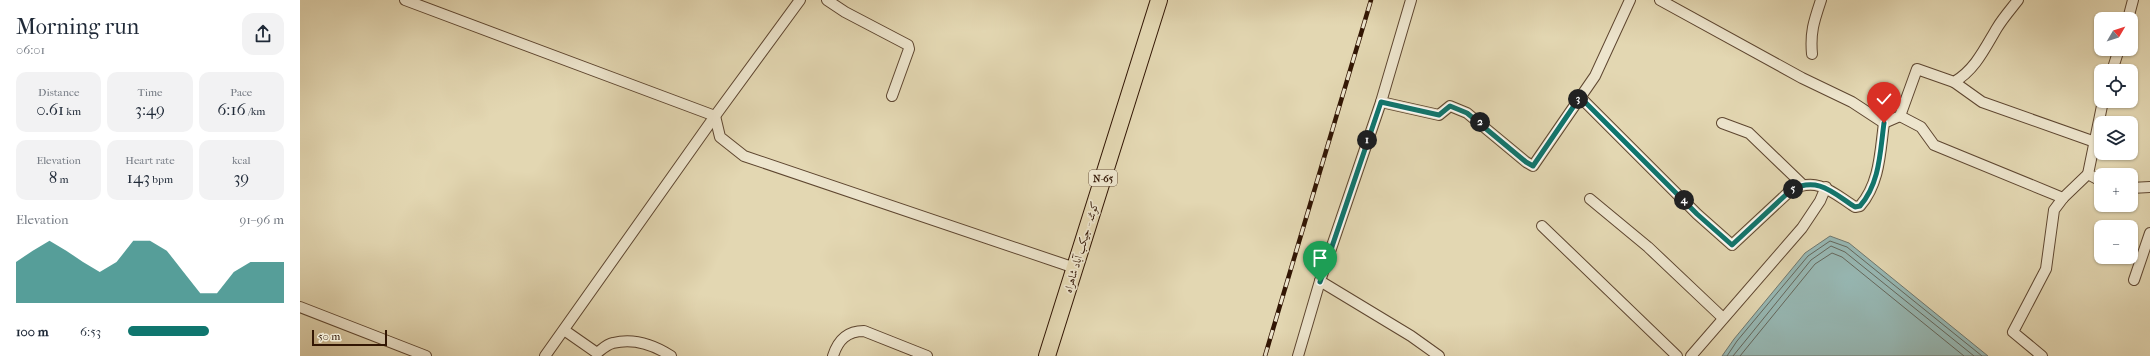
<!DOCTYPE html>
<html lang="en">
<head>
<meta charset="utf-8">
<style>
	:root { --surface:#fff; --page:#f2f2f3; --text:#1f2937; --muted:#747a83; --accent:#0f766e }
	body { margin:0; font-family:"IM FELL French Canon",Amiri,serif; background:var(--page); color:var(--text); height:100vh; display:flex; flex-direction:column; font-size:15px; white-space:nowrap }
	* { box-sizing:border-box; margin:0 }
	p { font-size:13px; color:var(--muted) }
	.icon { flex:none; width:22px; height:22px; fill:none; stroke:currentColor; stroke-width:2; stroke-linecap:round; stroke-linejoin:round }
	.map { position:relative; flex:1; overflow:hidden }
	.panel { display:flex; flex-direction:column; background:var(--surface); width:300px }
	.panel>* { flex:none }
	.needle { width:26px; rotate:51deg }
	.buttons { position:absolute; left:1794px; top:12px; display:grid; gap:8px }
	.buttons a { display:grid; place-items:center; width:44px; height:44px; border-radius:8px; background:var(--surface); box-shadow:0 1px 3px #0004; font-size:20px }
	.scale { position:absolute; left:12px; bottom:10px; width:75px; box-sizing:border-box; padding-left:4px; border:2px solid #321604; border-top:0; font-size:11px; line-height:14px; white-space:nowrap; color:#321604; -webkit-text-stroke:3px #ede5cd; paint-order:stroke }
	.pin { position:absolute; display:grid; place-items:center; width:34px; height:34px; color:#fff; margin:-41px -17px; border-radius:50% 50% 50% 0; rotate:-45deg; box-shadow:0 0 4px #0007 }
	.pin .icon { rotate:45deg }
	.km { position:absolute; width:20px; height:20px; margin:-10px; border-radius:50%; background:#222; color:#fff; font-size:11px; line-height:20px; text-align:center }
	.round { display:grid; place-items:center; flex:none; width:42px; height:42px; border-radius:12px; background:var(--page) }
	.summary { display:flex; align-items:center; justify-content:space-between; height:68px; padding:0 16px }
	h1 { font-size:22px; font-weight:600; line-height:30px }
	.figures { display:grid; grid-template-columns:repeat(3,1fr); gap:6px; height:68px; padding:4px 16px }
	.figures div { display:grid; align-content:center; border-radius:10px; background:var(--page); text-align:center }
	.figures b { font-size:17px; font-weight:600 }
	.figures small { font-size:11px; font-weight:400 }
	.figures p { font-size:11px }
	.chart { height:112px; padding:8px 16px }
	.chart p { display:flex; justify-content:space-between }
	.chart svg { width:100%; height:72px; margin-top:4px; fill:var(--accent); opacity:.7 }
	ul { padding:0 16px; list-style:none; font-size:13px }
	li { display:grid; grid-template-columns:64px 48px 1fr; align-items:center; height:30px }
	li i { height:10px; border-radius:5px; background:var(--accent) }
	main { display:flex; flex:1; min-height:0 }
	.map>svg:first-child { display:block }
	.water { fill:#97b8b4; stroke:#6f776e }
	.lines { fill:none; stroke-linecap:round; stroke-linejoin:round }
	.shore { stroke:#64675c; stroke-width:1 }
	.minor-casing { stroke:#5e4630; stroke-width:12 }
	.trunk-casing { stroke:#321604; stroke-width:18 }
	.minor { stroke:#ede5cd; stroke-width:10 }
	.trunk { stroke:#e3d7b2; stroke-width:16 }
	.rail-casing { stroke:#321604; stroke-width:4.5 }
	.rail { stroke:#ede5cd; stroke-width:3; stroke-dasharray:9; stroke-linecap:butt }
	.route-casing { stroke:#fff; stroke-width:8 }
	.route { stroke:#0f766e; stroke-width:5 }
	.labels { text-anchor:middle; stroke-width:3.5; stroke-linejoin:round; paint-order:stroke }
	.shield { fill:#ede5cd; stroke:#6a5440; stroke-width:1 }
	.shield-label { font-size:10px; font-weight:bold; fill:#321604 }
	.street-label { font-size:11px; fill:#321604; stroke:#ede5cd }
</style>
</head>
<body>
<main>
<section class="panel">
<div class="summary"><div><h1>Morning run</h1><p>06:01</p></div><a class="round"><svg class="icon" aria-label="share" viewBox="0 0 24 24"><path d="M12 15V3M7 8l5-5 5 5M5 13v7h14v-7"/></svg></a></div>
<div class="figures">
<div><p>Distance</p><b>0.61<small> km</small></b></div>
<div><p>Time</p><b>3:49</b></div>
<div><p>Pace</p><b>6:16<small> /km</small></b></div>
</div>
<div class="figures">
<div><p>Elevation</p><b>8<small> m</small></b></div>
<div><p>Heart rate</p><b>143<small> bpm</small></b></div>
<div><p>kcal</p><b>39</b></div>
</div>
<div class="chart"><p><span>Elevation</span>91–96 m</p>
<svg viewBox="0 0 160 44" preserveAspectRatio="none"><path d="M0 44V19L10 12L20 6L30 12L40 19L50 25L60 19L70 6L80 6L90 12L100 25L110 38L120 38L130 25L140 19L150 19L160 19V44z"/></svg>
</div>
<ul>
<li><b>100 m</b>6:53<i style="width:52%"></i></li>
</ul>
</section>
<div class="map">
<svg width="1850" height="356" viewBox="0 0 1850 356">
	<rect width="100%" height="100%" fill="#e3d7b2"/>
	<filter id="stains"><feTurbulence type="fractalNoise" baseFrequency=".005" numOctaves="4"/><feColorMatrix values="0 0 0 0 .2 0 0 0 0 .09 0 0 0 0 .02 0 0 0 .5 -.17"/></filter>
	<radialGradient id="worn" r=".72"><stop offset=".6" stop-color="#630" stop-opacity="0"/><stop offset="1" stop-color="#630" stop-opacity=".3"/></radialGradient>
	<polygon class="water" points="1530,236 1549,243 1688,356 1422,356 1434,339 1505,253"/>
	<g class="lines">
		<g class="shore">
			<polyline points="1427,356 1437,341 1508,256 1530,241 1547,247 1682,356"/>
			<polyline points="1433,356 1511,260 1531,246 1545,252 1674,356"/>
			<polyline points="1440,356 1515,264 1532,253 1542,257 1664,356"/>
		</g>
		<defs>
			<g id="minor">
				<polyline points="105,0 415,116 420,137 444,156 775,268"/>
				<polyline points="527,0 545,12 608,45 609,49 592,96"/>
				<polyline points="1360,0 1502,78 1552,102 1584,123"/>
				<polyline points="1828,19 1833,0"/>
				<path d="M1512,54C1510,32 1514,21 1521,0"/>
				<polyline points="1812,71 1819,49"/>
				<polyline points="1654,82 1682,102 1795,142"/>
				<path d="M1280,97L1397,214L1432,245L1491,190C1518,176 1533,193 1555,207L1560,206C1580,183 1580,152 1584,123"/>
				<polyline points="1081,102 1139,115 1150,106 1167,113 1226,162 1233,166 1295,76 1330,0"/>
				<polyline points="1600,116 1621,127 1634,145 1763,198"/>
				<polyline points="1422,123 1449,133 1502,184"/>
				<path d="M1584,123L1600,116L1617,69L1654,82C1675,70 1685,48 1697,28C1703,18 1711,9 1718,0"/>
				<polyline points="1801,181 1788,174 1803,101"/>
				<polyline points="1831,188 1850,187"/>
				<polyline points="1290,199 1348,247 1423,318"/>
				<polyline points="1242,226 1377,356"/>
				<polyline points="1834,280 1850,233"/>
				<polyline points="1020,281 1111,336 1139,356"/>
				<polyline points="0,307 126,356"/>
				<path d="M264,330L297,353C301,350 307,344 313,343C333,338 354,345 371,356"/>
				<polyline points="245,356 415,116 500,0"/>
				<path d="M533,356C538,340 547,331 564,331L627,356"/>
				<polyline points="998,356 1020,281 1081,102 1111,0"/>
				<polyline points="1391,356 1502,228 1520,201 1526,187"/>
				<polyline points="1742,356 1713,332 1746,269 1754,210 1763,198 1788,174"/>
			</g>
			<polyline id="trunk" points="747,356 859,0"/>
		</defs>
		<use href="#minor" class="minor-casing"/>
		<use href="#trunk" class="trunk-casing"/>
		<use href="#minor" class="minor"/>
		<use href="#trunk" class="trunk"/>
		<defs>
			<polyline id="rail" points="965,356 1071,0"/>
		</defs>
		<use href="#rail" class="rail-casing"/>
		<use href="#rail" class="rail"/>
	</g>
	<g class="lines">
		<defs>
			<path id="route" d="M1020,282L1081,102L1139,115L1150,106L1167,113L1226,162L1233,166L1280,97L1397,214L1432,245L1491,190C1518,176 1533,193 1555,207L1560,206C1580,183 1580,152 1584,123"/>
		</defs>
		<use href="#route" class="route-casing"/>
		<use href="#route" class="route"/>
	</g>
	<g class="labels">
		<rect class="shield" x="789" y="170" width="28" height="16" rx="3"/>
		<g class="shield-label">
			<text x="803" y="182">N-65</text>
		</g>
		<g class="street-label">
			<text transform="translate(781 247) rotate(-73)" y="4">کوئٹہ - جیکب آباد شاہراہ</text>
		</g>
	</g>
	<rect width="100%" height="100%" filter="url(#stains)"/>
	<rect width="100%" height="100%" fill="url(#worn)"/>
</svg>
<div class="buttons">
<a><svg class="needle" viewBox="-14 -14 28 28"><path d="M0-13l5 13h-10z" fill="#e53935"/><path d="M0 13l5-13h-10z" fill="#747a83"/></svg></a>
<a><svg class="icon" aria-label="locate" viewBox="0 0 24 24"><circle cx="12" cy="12" r="6"/><path d="M12 2v4M12 18v4M2 12h4M18 12h4"/></svg></a>
<a><svg class="icon" aria-label="layers" viewBox="0 0 24 24"><path d="M12 4l9 5-9 5-9-5zM3 14l9 5 9-5"/></svg></a>
<a>+</a>
<a>−</a>
</div>
<div class="scale">50 m</div>
<div class="pin" style="left:1020px;top:282px;background:#1e9e55"><svg class="icon" aria-label="arrive" viewBox="0 0 24 24"><path d="M6 21V4h12l-3 4 3 4H6"/></svg></div>
<div class="pin" style="left:1584px;top:123px;background:#d93025"><svg class="icon" aria-label="check" viewBox="0 0 24 24"><path d="M5 12l5 5 9-10"/></svg></div>
<b class="km" style="left:1067px;top:140px">1</b>
<b class="km" style="left:1180px;top:122px">2</b>
<b class="km" style="left:1278px;top:99px">3</b>
<b class="km" style="left:1384px;top:200px">4</b>
<b class="km" style="left:1493px;top:189px">5</b>
</div>
</main>
</body>
</html>
